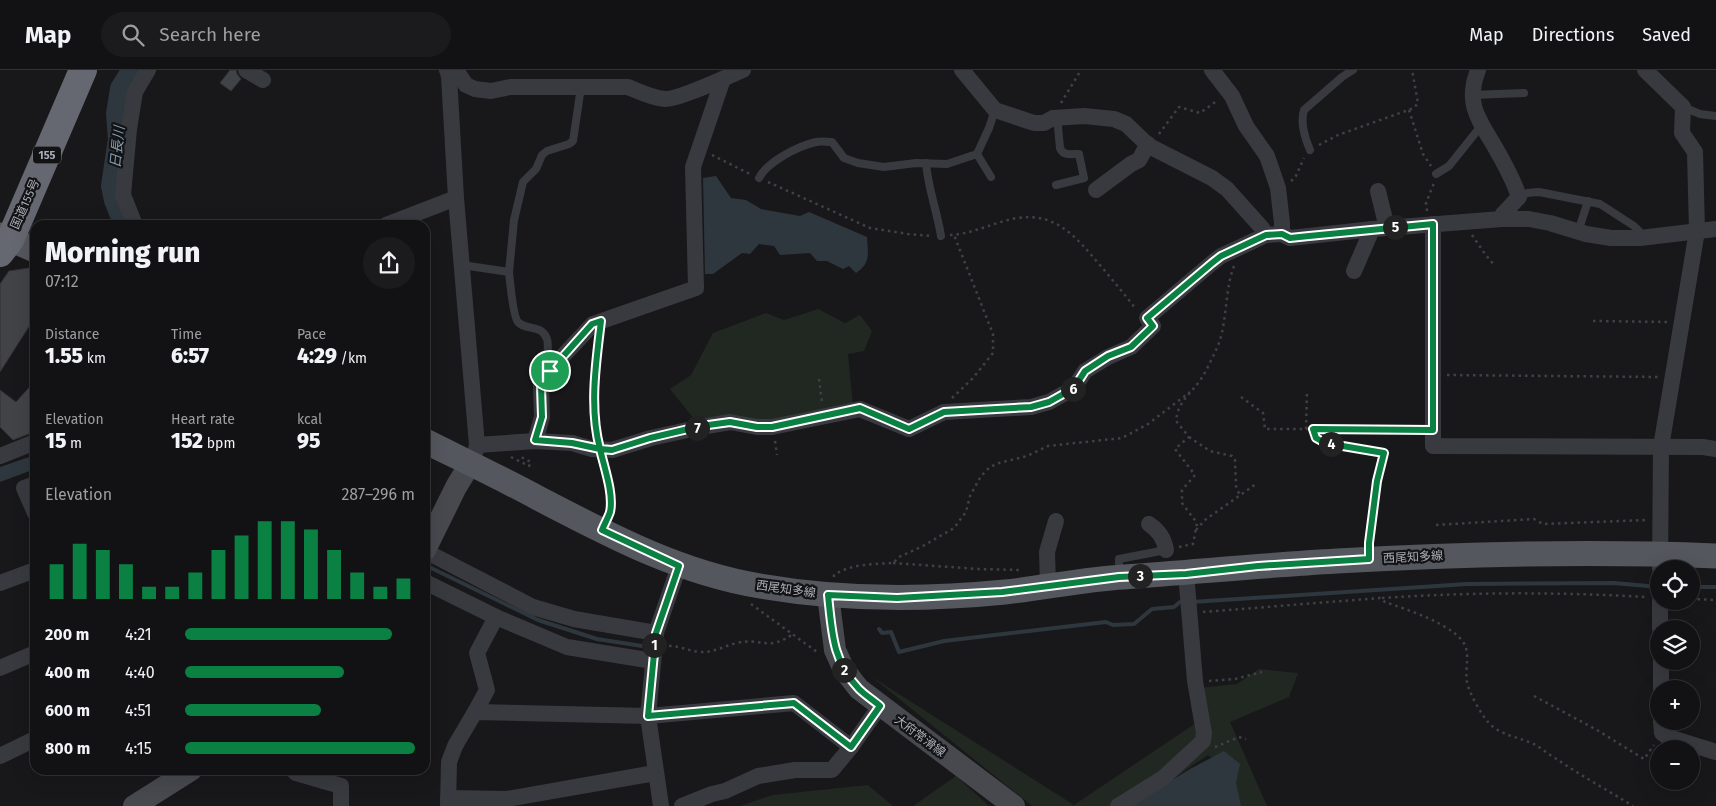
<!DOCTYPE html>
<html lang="en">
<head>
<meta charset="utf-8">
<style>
	:root { --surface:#121214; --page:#1b1b1d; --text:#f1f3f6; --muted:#9c9ea0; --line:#313234; --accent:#0b8043 }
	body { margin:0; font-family:"Fira Sans","Noto Sans JP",sans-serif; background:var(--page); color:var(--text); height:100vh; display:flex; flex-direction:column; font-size:19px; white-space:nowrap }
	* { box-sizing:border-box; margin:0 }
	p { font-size:16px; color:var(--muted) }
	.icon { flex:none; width:28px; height:28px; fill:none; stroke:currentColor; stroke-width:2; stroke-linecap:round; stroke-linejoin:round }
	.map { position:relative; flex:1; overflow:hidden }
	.side { position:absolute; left:30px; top:150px; width:400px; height:555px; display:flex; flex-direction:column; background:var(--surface); border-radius:15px; box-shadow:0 5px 20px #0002,0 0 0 1px var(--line) }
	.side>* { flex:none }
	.buttons { position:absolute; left:1650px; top:490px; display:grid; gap:10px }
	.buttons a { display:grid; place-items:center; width:50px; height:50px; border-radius:50%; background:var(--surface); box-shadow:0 5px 20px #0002,0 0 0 1px var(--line); font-size:25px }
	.pin { position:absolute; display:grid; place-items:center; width:42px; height:42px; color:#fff; margin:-21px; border:2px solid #fff; border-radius:50%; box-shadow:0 1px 5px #0007 }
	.km { position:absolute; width:25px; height:25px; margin:-12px; border-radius:50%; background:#222; color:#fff; font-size:14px; line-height:25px; text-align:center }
	.round { display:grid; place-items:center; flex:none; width:52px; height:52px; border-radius:26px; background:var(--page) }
	.overview { display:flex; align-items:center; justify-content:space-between; height:85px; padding:0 15px }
	h1 { font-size:28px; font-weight:800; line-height:38px }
	.stats { display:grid; grid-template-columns:repeat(3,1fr); gap:8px; height:85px; padding:5px 15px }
	.stats div { display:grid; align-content:center }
	.stats b { font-size:21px; font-weight:800 }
	.stats small { font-size:14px; font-weight:400 }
	.stats p { font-size:14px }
	.chart { height:140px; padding:10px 15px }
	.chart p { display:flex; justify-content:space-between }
	.chart svg { width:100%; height:90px; margin-top:5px; stroke:var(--accent); stroke-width:6 }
	ul { padding:0 15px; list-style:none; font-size:16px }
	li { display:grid; grid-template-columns:80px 60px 1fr; align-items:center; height:38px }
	li i { height:12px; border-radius:6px; background:var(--accent) }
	header { display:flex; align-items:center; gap:30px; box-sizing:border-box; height:70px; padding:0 25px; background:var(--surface); border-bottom:1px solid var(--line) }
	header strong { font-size:24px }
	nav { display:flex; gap:28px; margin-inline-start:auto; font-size:18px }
	.search { width:350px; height:45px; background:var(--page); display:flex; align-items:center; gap:12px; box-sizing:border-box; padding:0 18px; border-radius:28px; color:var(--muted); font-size:19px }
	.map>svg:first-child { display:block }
	.green { fill:#202821 }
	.water { fill:#2e373e }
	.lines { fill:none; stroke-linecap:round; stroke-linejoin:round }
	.stream { stroke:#2e373e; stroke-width:4 }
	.river { stroke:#2e373e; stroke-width:24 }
	.building { fill:#424347; stroke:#323236 }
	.path { stroke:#3f4146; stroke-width:2.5; stroke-dasharray:2.5 4; stroke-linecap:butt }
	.lane { stroke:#393a3f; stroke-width:8 }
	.street { stroke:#393a3f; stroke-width:16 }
	.secondary { stroke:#47494f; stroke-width:22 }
	.primary { stroke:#55575e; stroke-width:25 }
	.highway { stroke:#656870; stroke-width:28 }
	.route-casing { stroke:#fff; stroke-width:10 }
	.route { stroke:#0b8043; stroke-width:6 }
	.labels { text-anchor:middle; stroke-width:4.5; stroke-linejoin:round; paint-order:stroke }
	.shield { fill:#131315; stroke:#7d8088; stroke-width:1 }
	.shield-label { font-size:11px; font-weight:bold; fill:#abafb9 }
	.street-label { font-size:12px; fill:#abafb9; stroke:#131315 }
	.water-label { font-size:14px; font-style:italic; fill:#839db3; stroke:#131315 }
</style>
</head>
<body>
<header>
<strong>Map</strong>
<div class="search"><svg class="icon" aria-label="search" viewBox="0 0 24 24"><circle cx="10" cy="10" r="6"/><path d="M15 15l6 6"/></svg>Search here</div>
<nav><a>Map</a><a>Directions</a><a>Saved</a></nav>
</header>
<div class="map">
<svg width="1716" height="736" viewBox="0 0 1716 736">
	<rect width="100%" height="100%" fill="#18181a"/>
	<g class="green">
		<polygon points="818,239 845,253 860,245 872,261 864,281 848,284 853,336 781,361 698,354 670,319 691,305 713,263 766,243 784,250"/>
		<polygon points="1259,599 1298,603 1289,627 1230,652 1267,736 1232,736 1222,697 1208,685 1133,736 1032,736 872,607 1074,735 1199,651 1198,618 1237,614"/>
		<polygon points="956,706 989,736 913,736"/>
		<polygon points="868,715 893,736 740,736 772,725"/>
	</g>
	<g class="water">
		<path d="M716,106L731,128L746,130L761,139L800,146L809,142L867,167C868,184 871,193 856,203L849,196L843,199L827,191H817L810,183L780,185L774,176L759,174L750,184L742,183L713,204H705L703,108Z"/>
		<polygon points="116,122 130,155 121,155 109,124"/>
		<polygon points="35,385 35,399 0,412 0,397"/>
		<polygon points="1224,681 1240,694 1236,713 1241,736 1130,736 1190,699"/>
	</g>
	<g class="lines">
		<g class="stream">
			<polyline points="425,495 538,550 597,569 642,576"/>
			<polyline points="1691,517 1716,517"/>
			<polyline points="1192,532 1467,514 1614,513 1659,517"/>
			<polyline points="879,559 882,563 891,562 899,582 944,571 1106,552 1113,555 1134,554 1152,539 1174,537 1180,532 1185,532"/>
		</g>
		<polyline class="river" points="126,155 116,130 113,116 120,69 118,44 122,19 134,0"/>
	</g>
	<g class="building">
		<polygon points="230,0 236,0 237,4 241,9 231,21 220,13"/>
		<polygon points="35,197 35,247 0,302 0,214 9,201"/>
		<polygon points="35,311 35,358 31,363 13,370 0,357 0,320 16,332"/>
	</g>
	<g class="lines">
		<g class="path">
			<polyline points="1061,33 1081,0"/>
			<polyline points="1409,40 1423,84 1431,96"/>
			<polyline points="1159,64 1179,37 1200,43 1218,30"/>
			<polyline points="1319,75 1338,65 1414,38 1418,33 1412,0"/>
			<polyline points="712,85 752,105"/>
			<polyline points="1291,111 1295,108 1304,88"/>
			<polyline points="768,112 870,158 908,164 932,166"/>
			<polyline points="1427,141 1426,133 1434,113"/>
			<path d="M950,165C973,164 994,152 1017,148C1056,142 1076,167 1099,194C1112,209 1124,224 1136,239"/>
			<polyline points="1472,165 1485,184 1495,196"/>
			<polyline points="1593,251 1669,252"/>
			<polyline points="1447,305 1659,307"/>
			<polyline points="819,309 822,332"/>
			<polyline points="1241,327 1263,343 1265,359 1419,359"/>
			<polyline points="952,328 973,308 993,283 993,264 954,165"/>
			<polyline points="1306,359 1307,321"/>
			<polyline points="1313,359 1316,368 1325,373 1384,383 1377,411 1369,472"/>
			<polyline points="1189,367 1210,381 1232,386 1235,390 1236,416 1240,426"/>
			<polyline points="775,371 777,385"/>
			<polyline points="511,387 529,396 531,392 521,387"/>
			<polyline points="1436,455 1534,449 1543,454 1646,450"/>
			<polyline points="1196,460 1205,450 1256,414"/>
			<path d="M1179,477L1193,474L1197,453L1182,433V420L1195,405L1175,379L1189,367L1176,351C1178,331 1190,325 1201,309C1207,300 1212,288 1217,278C1228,252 1224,222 1234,196"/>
			<polyline points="893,493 978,499 1021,500"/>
			<path d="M834,507V505C850,494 874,494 893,493L899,487L923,476L954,458L966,442L970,426L981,406L990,397L999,393L1027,386L1048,376L1122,368L1148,354L1190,322"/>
			<path d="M1382,528C1470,522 1558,522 1646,527"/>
			<polyline points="1691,529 1716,530"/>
			<polyline points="751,534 817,582"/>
			<path d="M1203,542L1380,528L1385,532C1405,539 1460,556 1466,578C1469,589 1465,601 1467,612C1469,623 1481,644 1488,652C1500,666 1520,667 1536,675C1542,679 1548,684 1555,688C1580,705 1607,720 1633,736"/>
			<path d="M669,576C680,576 689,581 700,582C713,583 724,576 737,573C760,567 768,582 793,564"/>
			<polyline points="1209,611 1235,609 1262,602"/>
			<polyline points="1534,626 1597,660 1644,689 1654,675"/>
			<polyline points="1215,677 1239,667 1246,669"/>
		</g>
		<g class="lane">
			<polyline points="1472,25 1524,23"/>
			<polyline points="1683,37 1700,44 1716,46"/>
			<path d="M1310,80C1305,69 1300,52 1304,40L1342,7L1353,0"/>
			<path d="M926,93C928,118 937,141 941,166"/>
			<polyline points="1436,104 1449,96 1481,56"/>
			<polyline points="991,107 977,84 989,58 995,40"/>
			<path d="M759,108C767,92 798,76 816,72C821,71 827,72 832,72L844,88L858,93L884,97L916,93L947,94L977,84"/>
			<path d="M1056,115L1084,108L1079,84C1071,84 1063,86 1060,78L1057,47"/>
			<polyline points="1519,127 1527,123 1539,122 1600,134 1634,156 1639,161 1640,168"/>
			<polyline points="1578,162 1588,131"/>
			<polyline points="462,195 509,202 514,150 523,112 536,99 542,85 547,81 569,74 573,71 581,17"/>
			<path d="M509,202C510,211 513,247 518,252C526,261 542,254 547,269C550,279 544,290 549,300"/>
			<path d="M601,251C597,287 593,322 595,358C597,384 614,414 610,440C609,446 605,452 603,458"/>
			<polyline points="1119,505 1119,489 1166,480"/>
		</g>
		<g class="street">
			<polyline points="246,0 263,10"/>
			<polyline points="447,0 449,6 456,128 477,375 475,383"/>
			<polyline points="962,0 995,40 1034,53 1044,53 1053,48 1084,46 1114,49 1126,54 1149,76 1212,108 1227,119 1262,158 1266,165"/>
			<polyline points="1212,0 1232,26 1246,56 1267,86 1278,118 1282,153 1282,164"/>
			<path d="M1478,0C1466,31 1476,46 1492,72C1502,89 1513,108 1519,127L1503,144L1502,149"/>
			<polyline points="1645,0 1683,37 1682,63 1695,82 1697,161 1661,377 1660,499"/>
			<path d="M449,6L458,3L466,15L475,19L491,21L510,17H628C640,22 652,28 665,29C678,30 729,6 743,0"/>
			<polyline points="1096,120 1131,94 1139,90 1148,74"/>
			<polyline points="1378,121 1387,158"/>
			<polyline points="1433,154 1433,376 1703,377 1716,379"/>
			<polyline points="135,155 123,125 129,59 135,22 148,0"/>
			<polyline points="386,155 456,128"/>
			<polyline points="1354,201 1370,164 1371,159"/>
			<polyline points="535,371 542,347 541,316 546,304 593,254 696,218 693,97 723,9"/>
			<polyline points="477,375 535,371 572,373 592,379 612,380 651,368 701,357 730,352 757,357 772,357 860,339 909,359 944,342 1031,337 1049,332 1074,318 1085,301 1108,287 1131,277 1153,256 1147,248 1212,193 1221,186 1266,165 1282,164 1290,168 1309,166 1373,159 1502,149 1529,149 1550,153 1586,164 1611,168 1640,168 1716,159"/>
			<polyline points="0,386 35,372"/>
			<polyline points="35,414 24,418 35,443"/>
			<path d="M1149,454C1159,461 1164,468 1166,480"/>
			<polyline points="425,481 533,537 574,549 656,563"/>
			<polyline points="425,512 496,547 567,577 653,591"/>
			<polyline points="0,513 35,500"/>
			<polyline points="1048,516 1047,482 1056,451"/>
			<polyline points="1660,531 1660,559"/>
			<polyline points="1661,591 1661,619"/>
			<polyline points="0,598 35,583"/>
			<polyline points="475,642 487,620 477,583 496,547"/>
			<polyline points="1661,651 1662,663 1668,667 1716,682"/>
			<polyline points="0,686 35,669"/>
			<polyline points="293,700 296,703 341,716 341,736"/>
			<polyline points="448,728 507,729 655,703"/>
			<polyline points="448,736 449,692 455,676 475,642 648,646 794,633 851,677"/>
			<polyline points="661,736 648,646 656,563 679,496"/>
			<polyline points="682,736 712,724 725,721 758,706 795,700 832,700 851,677 880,636"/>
			<polyline points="1118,736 1163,708 1203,671 1204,663 1195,611 1186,503"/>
		</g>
		<g class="secondary">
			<polyline points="425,480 456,417 470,394"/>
			<polyline points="828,525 835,580 844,600 859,619 1014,736"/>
			<polyline points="134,736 191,700"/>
		</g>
		<g class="primary">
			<polyline points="0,165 35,180"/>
			<path d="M425,371C463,390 501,408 538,428C609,465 680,503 760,516C840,530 924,530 1005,522C1045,518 1084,509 1124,507C1195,502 1266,495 1337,491C1463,484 1590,481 1716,486"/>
		</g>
		<polyline class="highway" points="0,183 10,170 83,0"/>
	</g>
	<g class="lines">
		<defs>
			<path id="route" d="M550,301L541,316L542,347L535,370L572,373L600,379C604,397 614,424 610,442C608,448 604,455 602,460L679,496L656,563L648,646L794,633L851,677L880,636C873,630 865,625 859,619C832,591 832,561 828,525L897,528L1002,522L1119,507L1186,504L1258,496L1369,489V473L1377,411L1384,383L1325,373L1316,368L1313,359L1433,360V154L1309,166L1290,168L1282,164L1266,165L1221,186L1212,193L1147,248L1153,256L1131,277L1108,286L1085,301L1074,318L1049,332L1031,337L944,342L909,359L860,338L772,357H757L730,352L701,356L650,368L612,380L600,379C589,337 596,293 601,251L592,254L550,301"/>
		</defs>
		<use href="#route" class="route-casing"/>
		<use href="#route" class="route"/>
	</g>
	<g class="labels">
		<rect class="shield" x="33" y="76.5" width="28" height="17" rx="4"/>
		<g class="shield-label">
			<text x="47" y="89">155</text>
		</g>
		<g class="street-label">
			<text transform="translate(25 134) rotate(-66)" y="4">国道155号</text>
			<text transform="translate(1413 487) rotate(-3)" y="4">西尾知多線</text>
			<text transform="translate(786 519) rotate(8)" y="4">西尾知多線</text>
			<text transform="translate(920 666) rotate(37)" y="4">大府常滑線</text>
		</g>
		<g class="water-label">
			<text transform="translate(117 77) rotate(-84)" y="5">日長川</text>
		</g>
	</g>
</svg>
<div class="buttons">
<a><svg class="icon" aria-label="locate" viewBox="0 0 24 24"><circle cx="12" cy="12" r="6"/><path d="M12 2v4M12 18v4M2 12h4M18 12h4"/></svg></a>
<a><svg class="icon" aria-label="layers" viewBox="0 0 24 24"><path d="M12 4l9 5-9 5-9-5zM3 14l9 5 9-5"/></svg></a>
<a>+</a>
<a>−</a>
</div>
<div class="pin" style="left:550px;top:301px;background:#1e9e55"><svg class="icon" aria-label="arrive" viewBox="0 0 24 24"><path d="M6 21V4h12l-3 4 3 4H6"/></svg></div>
<b class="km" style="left:654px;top:575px">1</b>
<b class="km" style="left:844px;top:600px">2</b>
<b class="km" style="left:1140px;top:506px">3</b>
<b class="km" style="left:1331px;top:374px">4</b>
<b class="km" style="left:1395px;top:157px">5</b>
<b class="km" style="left:1073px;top:319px">6</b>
<b class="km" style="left:697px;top:358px">7</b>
<section class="side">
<div class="overview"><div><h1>Morning run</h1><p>07:12</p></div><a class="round"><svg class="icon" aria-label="share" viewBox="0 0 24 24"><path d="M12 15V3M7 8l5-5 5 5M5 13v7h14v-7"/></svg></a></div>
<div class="stats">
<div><p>Distance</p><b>1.55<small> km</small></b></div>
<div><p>Time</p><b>6:57</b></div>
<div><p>Pace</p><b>4:29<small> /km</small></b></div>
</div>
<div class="stats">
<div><p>Elevation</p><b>15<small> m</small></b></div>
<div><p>Heart rate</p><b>152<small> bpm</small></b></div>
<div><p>kcal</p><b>95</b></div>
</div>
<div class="chart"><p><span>Elevation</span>287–296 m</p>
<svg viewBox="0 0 160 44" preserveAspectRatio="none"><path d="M5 44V27M15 44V17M25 44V20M35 44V27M45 44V38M55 44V38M65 44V31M75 44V20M85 44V13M95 44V6M105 44V6M115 44V10M125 44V20M135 44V31M145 44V38M155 44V34"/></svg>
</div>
<ul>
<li><b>200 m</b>4:21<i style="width:90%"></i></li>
<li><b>400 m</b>4:40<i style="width:69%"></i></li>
<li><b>600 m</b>4:51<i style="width:59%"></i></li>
<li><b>800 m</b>4:15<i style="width:100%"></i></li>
</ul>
</section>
</div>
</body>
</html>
